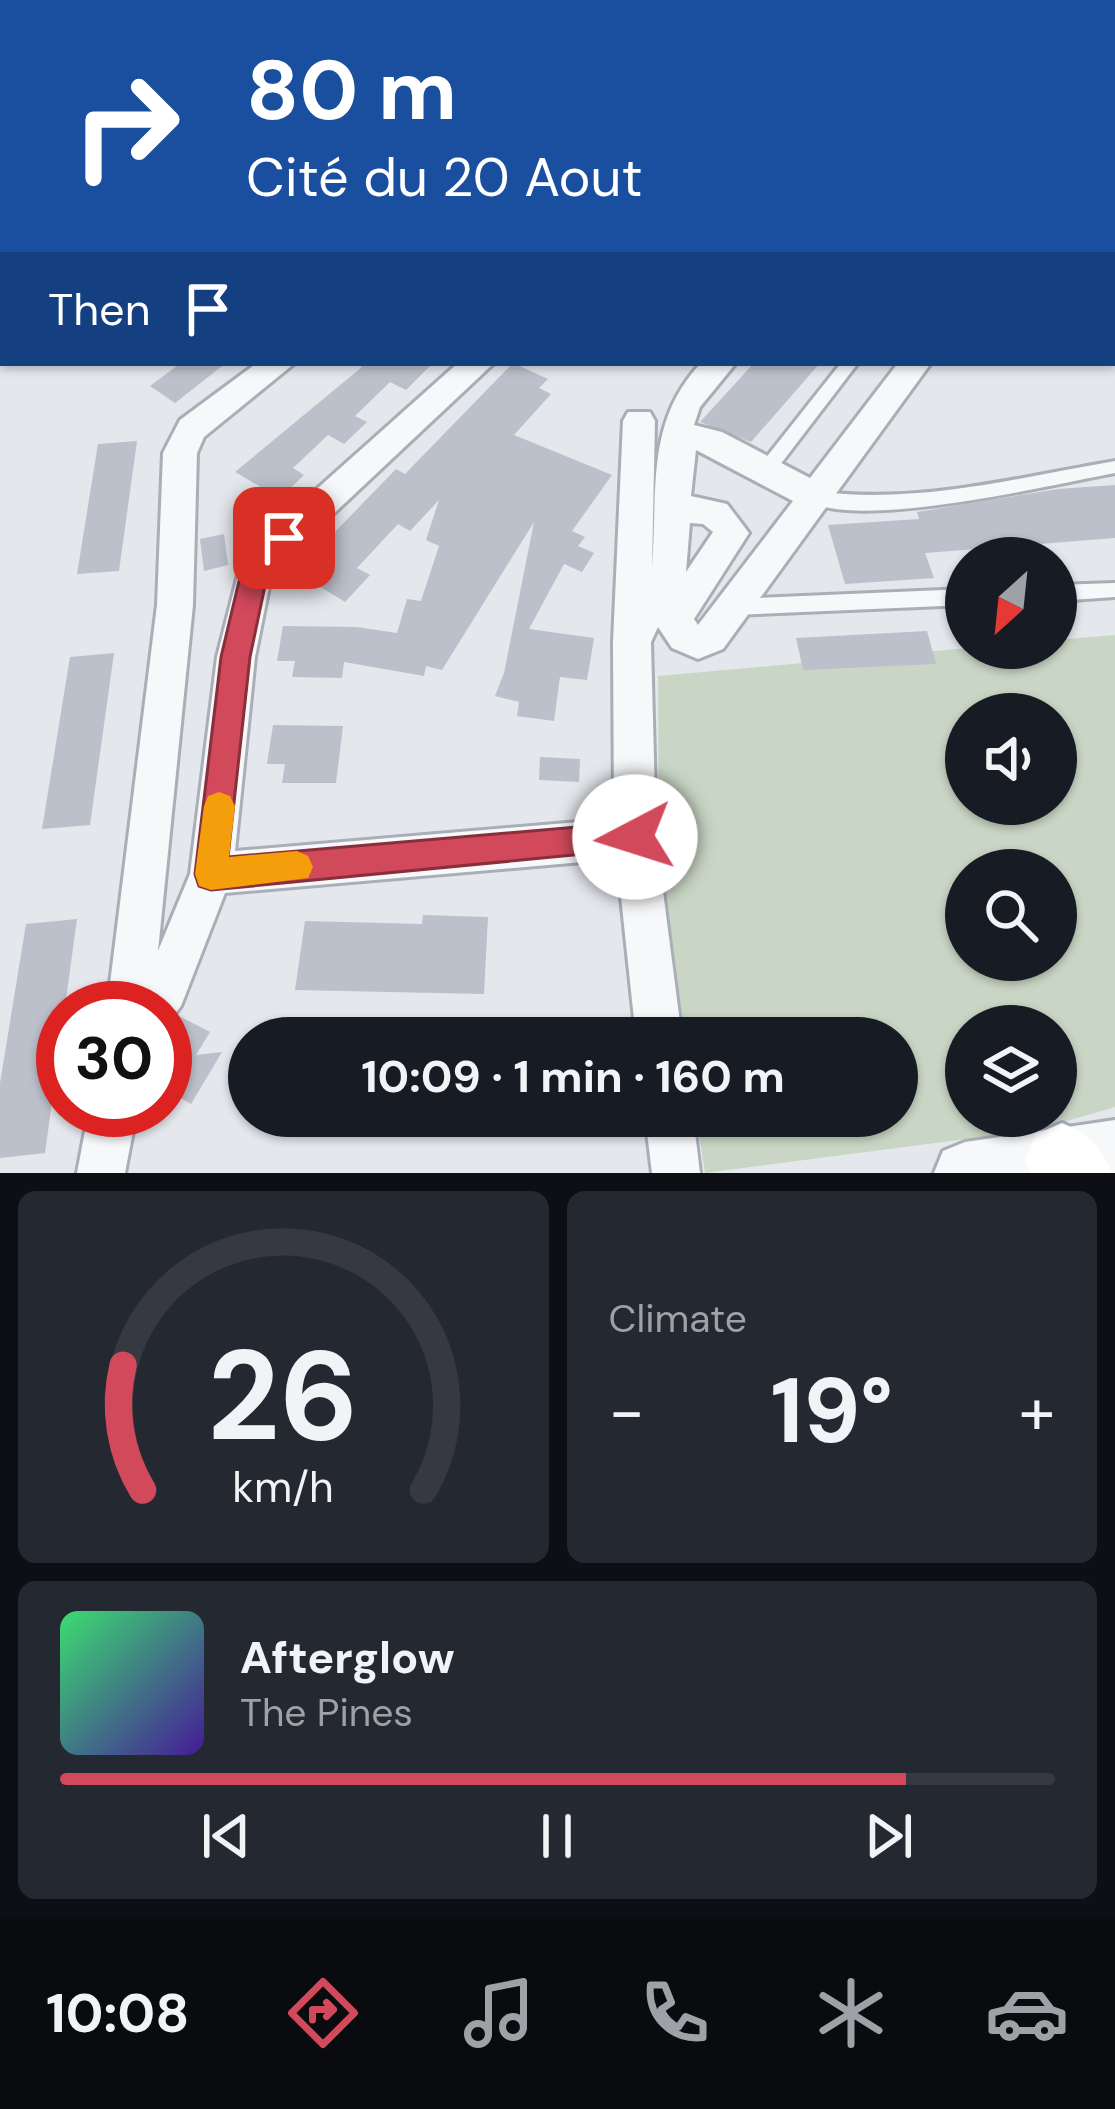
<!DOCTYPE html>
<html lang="en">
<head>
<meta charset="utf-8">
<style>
	:root { --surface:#171b24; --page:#242831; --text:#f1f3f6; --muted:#9ea1a6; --line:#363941; --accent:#d1495b }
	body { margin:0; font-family:"DM Sans",sans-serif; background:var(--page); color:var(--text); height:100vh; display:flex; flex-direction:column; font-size:45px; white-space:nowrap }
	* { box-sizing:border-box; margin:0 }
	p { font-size:39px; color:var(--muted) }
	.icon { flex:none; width:66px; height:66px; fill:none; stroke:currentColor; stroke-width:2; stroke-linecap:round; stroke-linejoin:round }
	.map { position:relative; height:1173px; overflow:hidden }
	.sheet { display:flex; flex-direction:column; gap:18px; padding:18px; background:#0d0f14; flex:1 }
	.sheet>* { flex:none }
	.banner { position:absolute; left:0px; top:0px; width:1116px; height:366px; box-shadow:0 3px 9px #0004; background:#1a4fa0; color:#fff; overflow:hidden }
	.needle { width:78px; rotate:207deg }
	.buttons { position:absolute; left:945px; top:537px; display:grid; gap:24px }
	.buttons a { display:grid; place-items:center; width:132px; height:132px; border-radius:50%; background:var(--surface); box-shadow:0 3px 9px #0004; font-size:60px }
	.speed { position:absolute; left:36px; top:981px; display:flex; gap:24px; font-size:60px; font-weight:700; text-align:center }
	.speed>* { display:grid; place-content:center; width:156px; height:156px; border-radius:50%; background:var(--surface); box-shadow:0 3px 9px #0004; line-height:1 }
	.speed .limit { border:18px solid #d22; background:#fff; color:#111 }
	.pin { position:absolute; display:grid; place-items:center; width:102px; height:102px; color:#fff; margin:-51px; border-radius:24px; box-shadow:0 6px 18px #0006 }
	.me { position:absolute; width:132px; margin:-66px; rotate:265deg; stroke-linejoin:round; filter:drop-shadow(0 0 9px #0008) }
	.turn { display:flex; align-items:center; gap:42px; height:252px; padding:0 48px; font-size:54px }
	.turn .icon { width:156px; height:156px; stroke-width:2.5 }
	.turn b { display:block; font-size:84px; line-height:102px }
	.then { display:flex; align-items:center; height:114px; padding:0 48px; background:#0003; gap:24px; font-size:45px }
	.big { font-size:90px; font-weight:700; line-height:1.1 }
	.sheet .widget { flex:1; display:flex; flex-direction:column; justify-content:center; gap:18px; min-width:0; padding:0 42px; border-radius:18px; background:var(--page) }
	.sheet .dial { align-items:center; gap:0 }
	.dial svg { height:312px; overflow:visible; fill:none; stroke:var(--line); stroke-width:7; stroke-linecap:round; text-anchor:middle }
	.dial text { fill:var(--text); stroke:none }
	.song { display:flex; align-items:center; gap:36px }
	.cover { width:144px; height:144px; border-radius:18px; background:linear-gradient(135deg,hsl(140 70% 55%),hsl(260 70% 35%)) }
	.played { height:12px; border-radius:6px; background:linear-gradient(90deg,var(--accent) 85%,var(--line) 85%) }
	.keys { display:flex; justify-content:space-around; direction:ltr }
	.heat { display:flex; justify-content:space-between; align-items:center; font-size:66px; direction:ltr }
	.sheet .tiles { flex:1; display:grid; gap:18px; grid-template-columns:1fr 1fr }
	.widget:last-child { grid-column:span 2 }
	.trip { position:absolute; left:228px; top:1017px; width:690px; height:120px; border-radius:60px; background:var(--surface); box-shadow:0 3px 9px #0004; font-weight:700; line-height:120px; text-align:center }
	.dock { display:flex; height:192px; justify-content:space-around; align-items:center; background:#090b0e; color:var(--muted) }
	.dock .icon { width:84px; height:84px }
	.dock .on { color:var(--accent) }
	.dock b { font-size:54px; color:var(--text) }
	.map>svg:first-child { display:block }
</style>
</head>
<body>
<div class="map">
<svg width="1115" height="1173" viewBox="0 0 1115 1173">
	<rect width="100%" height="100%" fill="#e4e7ec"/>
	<path fill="#c9d6c5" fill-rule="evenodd" d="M 1115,635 L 1115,1107 L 1036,1130 L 705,1173 L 696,1116 L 897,1116 L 897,1038 L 684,1038 L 659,869 L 658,676 L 969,648 L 1056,648 L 1056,640 ZM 966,714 L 1056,714 L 1056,804 L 966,804 ZM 966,870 L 1056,870 L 1056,960 L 966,960 ZM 966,1026 L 1056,1026 L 1056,1116 L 966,1116 Z"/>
	<g fill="#bbc0ca">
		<polygon points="181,363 226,363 175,403 150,386"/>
		<polygon points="353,363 433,363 406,390 390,382 355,416 367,422 344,444 328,435 293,468 304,475 280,498 235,472 362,367"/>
		<polygon points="513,363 548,379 539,388 551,394 514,435 612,475 572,531 585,537 578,546 594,553 582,572 564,564 529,629 594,638 587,680 560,677 554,721 517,716 519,702 495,696 504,673 534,522 442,670 426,666 424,676 344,662 342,678 292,677 295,661 277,661 283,626 357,627 397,633 407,599 421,601 439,546 426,540 439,500 410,531 398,524 357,568 370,575 345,602 296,572 396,469 405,474"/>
		<polygon points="754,363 820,363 751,442 700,422"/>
		<polygon points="137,441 119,571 77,574 98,444"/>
		<polygon points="1115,485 1115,538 925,553 934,578 845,584 828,525 919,519 917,512 1058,489"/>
		<polygon points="224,534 228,565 204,571 200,539"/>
		<polygon points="927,631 936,664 803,670 796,638"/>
		<polygon points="114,653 90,825 42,829 70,657"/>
		<polygon points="273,725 343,726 336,783 282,783 285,764 267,764"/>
		<polygon points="540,757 580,759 579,782 539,780"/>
		<polygon points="423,915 488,917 484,994 295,990 305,921 422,924"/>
		<polygon points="77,919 45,1153 0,1158 0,1083 26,924"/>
		<polygon points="179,1016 210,1032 196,1055 222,1052 191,1104 173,1094 165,1106 165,1028"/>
	</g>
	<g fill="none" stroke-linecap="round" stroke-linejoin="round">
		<defs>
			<g id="service">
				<polygon points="841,363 858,363 773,474 761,474 759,469 761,464"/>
				<path d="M 1115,461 L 1115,473 C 1060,483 845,534 806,498 L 815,491 C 916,505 1016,478 1115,461 Z"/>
				<polygon points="1115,583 1115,597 1056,601 1056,585"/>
				<polygon points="966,589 966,605 734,615 728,612 725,607 728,602 734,599"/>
			</g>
			<g id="minor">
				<polygon points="89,0 113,0 88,3"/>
				<polygon points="574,0 599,0 602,3 577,3"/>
				<polygon points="672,0 698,0 701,3 675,3"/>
				<polygon points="908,0 932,0 933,3 909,3"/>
				<rect x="0" y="5" width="3" height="14"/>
				<polygon points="1115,86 1115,102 1113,103 1113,87"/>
				<rect x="1113" y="125" width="2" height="16"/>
				<path d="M 257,363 L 295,363 L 204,437 L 197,453 L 193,605 L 158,951 L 190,874 L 217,657 L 240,567 L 272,529 L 458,363 L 494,363 L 296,549 L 270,582 L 255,657 L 235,851 L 614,819 L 613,642 L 623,421 L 628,412 L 650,412 L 655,421 L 652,568 C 658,491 645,422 701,363 L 736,363 L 700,407 L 694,425 L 722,432 L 810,478 L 898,363 L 931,363 L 723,649 L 698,659 L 672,648 L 658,627 L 651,642 L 656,837 L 682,1038 L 636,1038 L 617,859 L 225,893 L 181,1006 L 167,1024 L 165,1008 L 107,1008 L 157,605 L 163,453 L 180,420 ZM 696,450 L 793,501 L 698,625 L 694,619 L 749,533 L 727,504 L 691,496 ZM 690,523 L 703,524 L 713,532 L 686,572 Z"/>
				<polygon points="89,1110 137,1110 125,1173 77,1173"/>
				<polygon points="645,1116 693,1116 700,1173 652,1173"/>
			</g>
			<g id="tertiary">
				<rect x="44" y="0" width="28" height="3"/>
				<polygon points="3,240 3,275 0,276 0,241"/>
				<polygon points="1115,1120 1115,1173 934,1173 943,1151 965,1142"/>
			</g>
			<path id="primary" d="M 1062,1123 C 1090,1135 1100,1145 1112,1173 L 1031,1173 L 1025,1160 L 1036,1134 Z"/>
		</defs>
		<use href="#service" stroke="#a9aeb7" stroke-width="6"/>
		<use href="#minor" stroke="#a9aeb7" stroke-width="6"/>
		<use href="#tertiary" stroke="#a9aeb7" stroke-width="6"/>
		<use href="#primary" stroke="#a3abb8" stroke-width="6"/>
		<use href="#service" fill="#f7f8fa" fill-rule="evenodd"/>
		<use href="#minor" fill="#f7f8fa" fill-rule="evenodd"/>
		<use href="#tertiary" fill="#f7f8fa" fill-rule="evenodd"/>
		<use href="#primary" fill="#fff" fill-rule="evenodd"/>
	</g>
	<polygon fill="#d1495b" stroke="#882f3b" stroke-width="3" points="284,528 297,538 266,581 250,657 228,857 635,822 646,826 651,837 646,848 211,890 199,886 195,874 221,657 240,577 275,531"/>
	<polygon fill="#f59e0b" points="219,792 230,796 235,806 229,857 297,851 308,856 313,867 308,878 211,890 199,886 195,874 204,806 208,796"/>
</svg>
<div class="buttons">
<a><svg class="needle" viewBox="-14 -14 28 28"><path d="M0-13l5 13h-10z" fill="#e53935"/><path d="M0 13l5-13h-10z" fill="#9ea1a6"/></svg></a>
<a><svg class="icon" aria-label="sound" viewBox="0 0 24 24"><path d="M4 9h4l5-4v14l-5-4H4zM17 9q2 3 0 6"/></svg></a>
<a><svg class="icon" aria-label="search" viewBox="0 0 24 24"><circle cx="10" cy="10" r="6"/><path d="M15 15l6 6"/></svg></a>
<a><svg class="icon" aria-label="layers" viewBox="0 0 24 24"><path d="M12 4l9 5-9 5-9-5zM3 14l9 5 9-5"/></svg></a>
</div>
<div class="speed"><div class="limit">30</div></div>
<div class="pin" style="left:284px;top:538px;background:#d93025"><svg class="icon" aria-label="arrive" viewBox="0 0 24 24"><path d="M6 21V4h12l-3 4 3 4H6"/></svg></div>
<svg class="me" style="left:635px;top:837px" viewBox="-20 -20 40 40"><circle r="19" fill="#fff"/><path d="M0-13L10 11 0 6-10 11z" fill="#d1495b"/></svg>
<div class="trip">10:09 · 1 min · 160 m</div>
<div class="banner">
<div class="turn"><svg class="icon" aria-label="right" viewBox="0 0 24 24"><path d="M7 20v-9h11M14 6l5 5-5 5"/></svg><div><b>80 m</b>Cité du 20 Aout</div></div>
<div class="then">Then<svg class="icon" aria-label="arrive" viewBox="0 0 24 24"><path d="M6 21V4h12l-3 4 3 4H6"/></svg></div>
</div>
</div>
<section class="sheet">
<div class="tiles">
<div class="widget dial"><svg viewBox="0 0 100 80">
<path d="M14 69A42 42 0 1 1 86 69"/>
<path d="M14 69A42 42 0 0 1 9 37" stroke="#d1495b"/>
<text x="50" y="56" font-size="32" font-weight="700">26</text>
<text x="50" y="72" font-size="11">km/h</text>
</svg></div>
<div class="widget"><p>Climate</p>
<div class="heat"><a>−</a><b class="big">19°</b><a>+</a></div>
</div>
<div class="widget">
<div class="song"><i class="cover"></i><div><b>Afterglow</b><p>The Pines</p></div></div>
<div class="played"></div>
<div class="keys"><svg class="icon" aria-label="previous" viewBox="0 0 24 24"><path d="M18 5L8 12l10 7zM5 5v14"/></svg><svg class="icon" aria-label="pause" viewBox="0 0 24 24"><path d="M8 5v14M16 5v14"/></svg><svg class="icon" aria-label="next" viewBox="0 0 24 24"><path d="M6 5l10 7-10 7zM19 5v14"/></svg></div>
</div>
</div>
</section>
<nav class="dock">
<b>10:08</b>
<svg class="icon on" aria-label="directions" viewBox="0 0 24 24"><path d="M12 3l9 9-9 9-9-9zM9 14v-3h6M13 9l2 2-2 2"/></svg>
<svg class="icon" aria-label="music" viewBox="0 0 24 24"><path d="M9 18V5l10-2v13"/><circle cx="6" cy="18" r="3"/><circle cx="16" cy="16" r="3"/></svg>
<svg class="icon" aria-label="phone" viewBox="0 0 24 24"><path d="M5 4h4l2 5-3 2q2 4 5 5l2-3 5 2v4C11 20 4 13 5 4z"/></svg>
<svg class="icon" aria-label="climate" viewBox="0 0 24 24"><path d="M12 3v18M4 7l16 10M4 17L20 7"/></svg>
<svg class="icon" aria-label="car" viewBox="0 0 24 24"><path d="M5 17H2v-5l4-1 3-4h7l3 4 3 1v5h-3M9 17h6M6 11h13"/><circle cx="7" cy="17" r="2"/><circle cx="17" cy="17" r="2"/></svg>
</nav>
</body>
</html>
